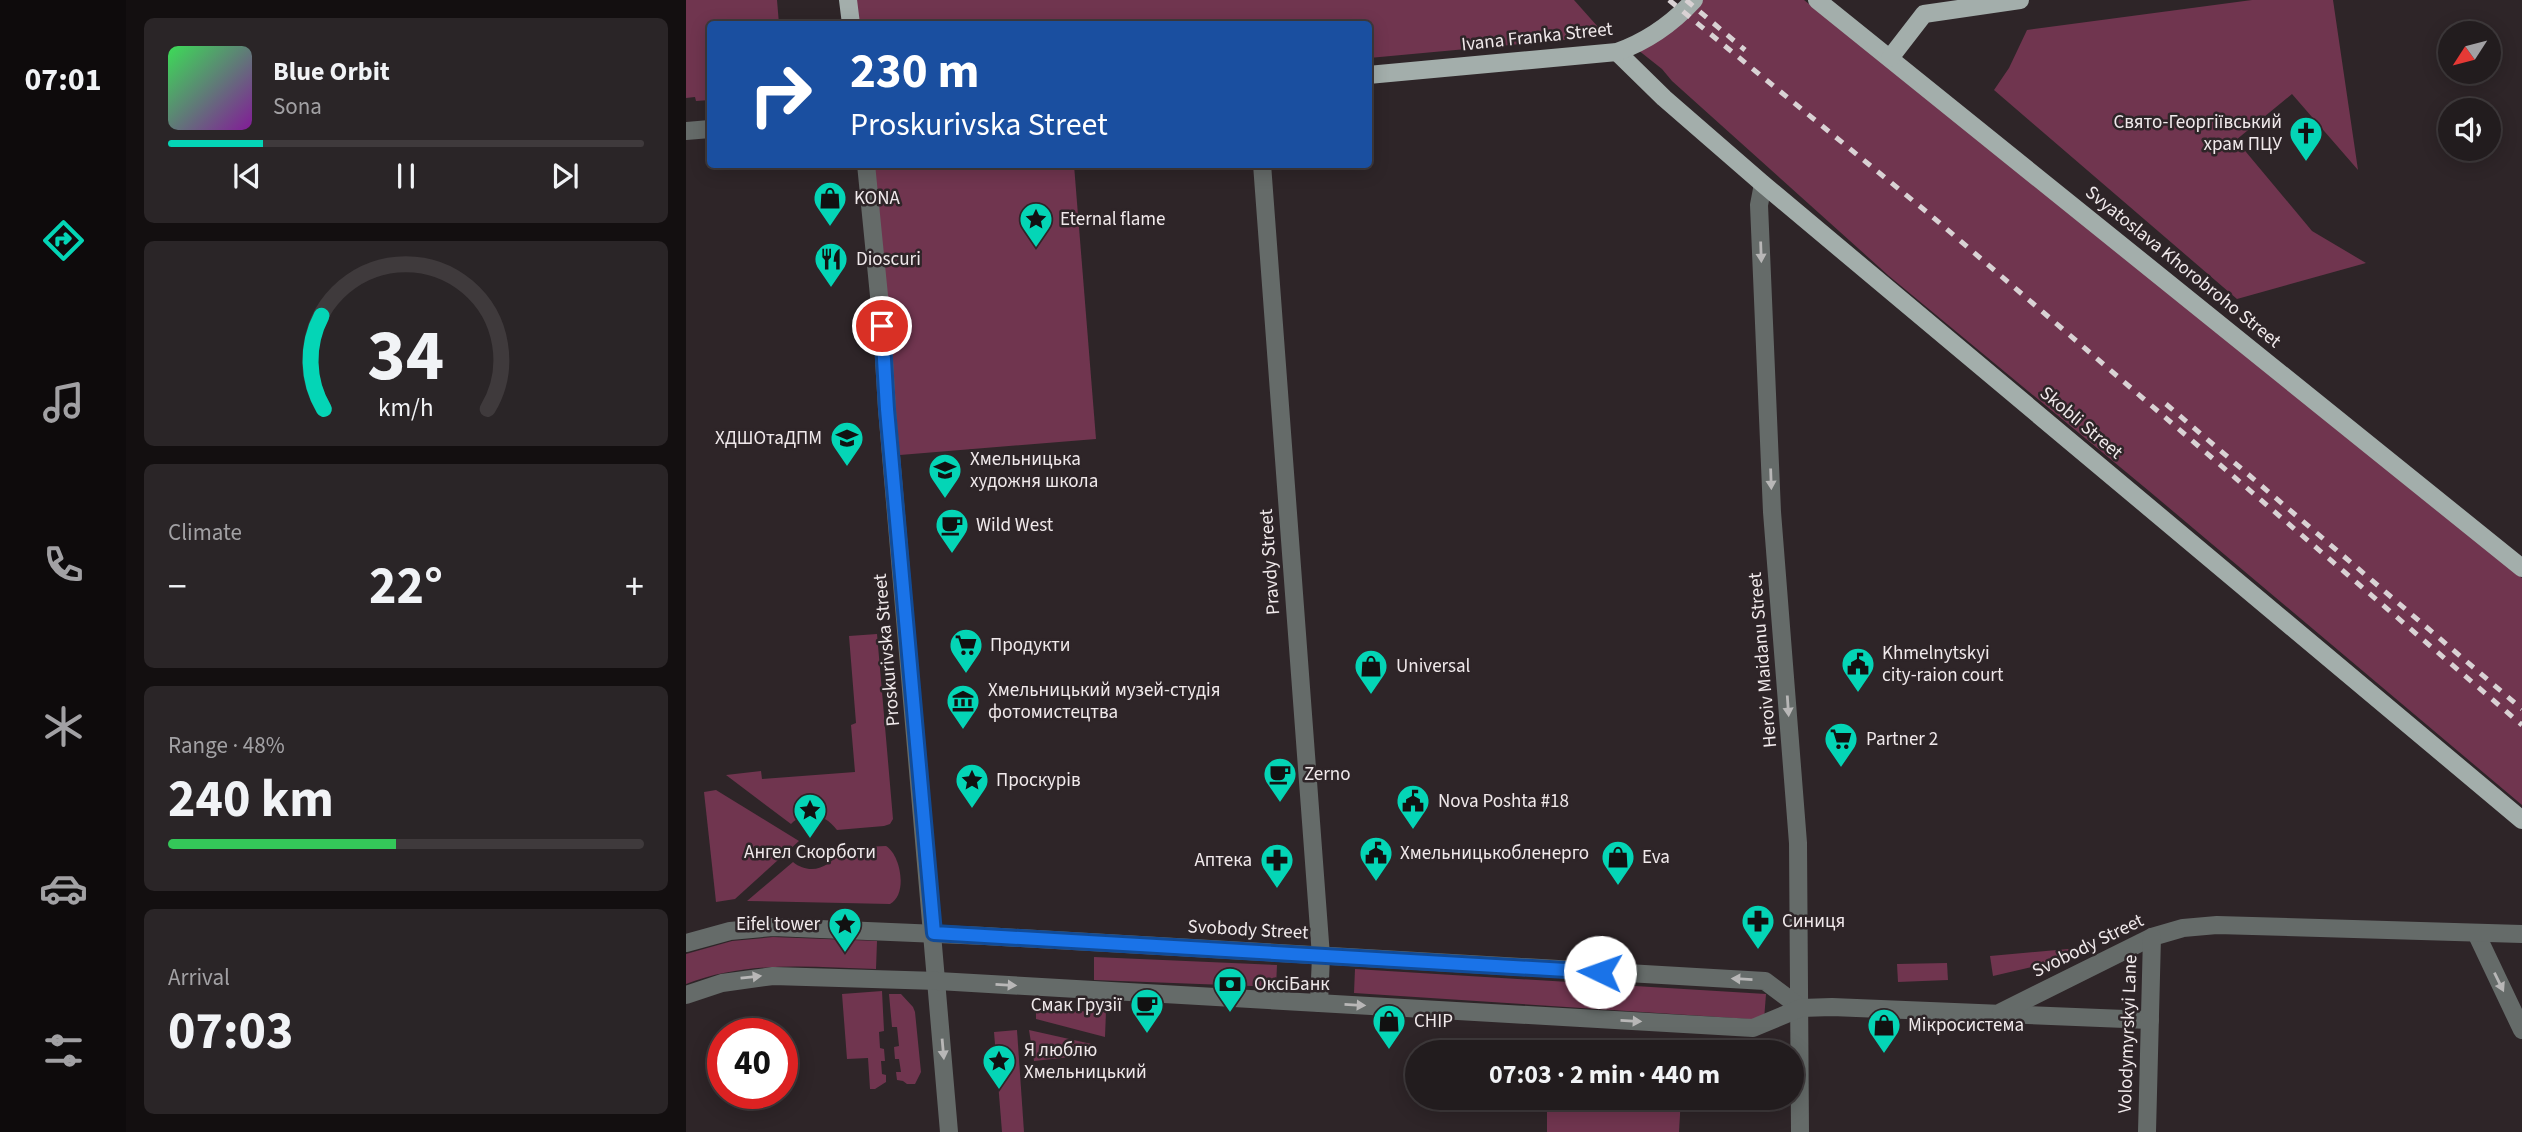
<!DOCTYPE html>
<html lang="en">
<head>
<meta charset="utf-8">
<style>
	:root { --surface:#221c1e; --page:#2a2527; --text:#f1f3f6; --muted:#a2a1a4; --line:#3f3a3c; --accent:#04d5b6 }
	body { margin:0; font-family:"Source Sans 3",sans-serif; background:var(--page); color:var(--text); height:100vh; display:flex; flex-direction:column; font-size:26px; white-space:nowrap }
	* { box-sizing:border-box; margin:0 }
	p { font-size:23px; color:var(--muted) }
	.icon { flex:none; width:38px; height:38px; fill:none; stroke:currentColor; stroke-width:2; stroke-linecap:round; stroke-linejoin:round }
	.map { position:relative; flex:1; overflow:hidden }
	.details { display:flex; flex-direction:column; gap:18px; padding:18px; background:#130f10; width:560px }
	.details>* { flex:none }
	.hud { position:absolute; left:21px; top:21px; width:665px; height:147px; border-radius:7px; box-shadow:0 4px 18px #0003,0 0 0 2px var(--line); background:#1a4fa0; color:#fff; overflow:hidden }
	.needle { width:46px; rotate:234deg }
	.controls { position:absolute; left:1752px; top:21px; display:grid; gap:14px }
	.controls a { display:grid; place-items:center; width:63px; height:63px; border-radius:50%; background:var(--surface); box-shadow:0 4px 18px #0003,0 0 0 2px var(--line); font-size:35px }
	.speed { position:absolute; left:21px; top:1018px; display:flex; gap:14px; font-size:35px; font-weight:700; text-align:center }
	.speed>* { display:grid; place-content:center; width:91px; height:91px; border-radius:50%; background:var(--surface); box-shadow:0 4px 18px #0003,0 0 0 2px var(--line); line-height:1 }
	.speed .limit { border:10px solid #d22; background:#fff; color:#111 }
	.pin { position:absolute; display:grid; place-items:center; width:60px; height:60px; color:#fff; margin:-30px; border:4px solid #fff; border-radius:50%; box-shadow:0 2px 7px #0007 }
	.me { position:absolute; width:77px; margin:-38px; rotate:273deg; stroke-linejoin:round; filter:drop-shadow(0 0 5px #0008) }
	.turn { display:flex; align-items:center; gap:24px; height:147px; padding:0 28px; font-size:32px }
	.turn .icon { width:91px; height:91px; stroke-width:2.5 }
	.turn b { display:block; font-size:49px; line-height:60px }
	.big { font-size:52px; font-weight:700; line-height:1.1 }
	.details .tile { flex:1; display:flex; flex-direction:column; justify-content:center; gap:10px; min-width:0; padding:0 24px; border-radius:10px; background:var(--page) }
	.details .dial { align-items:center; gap:0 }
	.dial svg { height:182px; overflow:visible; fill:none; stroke:var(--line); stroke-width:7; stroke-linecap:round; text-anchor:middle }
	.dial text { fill:var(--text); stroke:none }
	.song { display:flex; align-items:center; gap:21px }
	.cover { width:84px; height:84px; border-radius:10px; background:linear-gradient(135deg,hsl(130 70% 55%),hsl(290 70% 35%)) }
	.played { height:7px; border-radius:4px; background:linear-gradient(90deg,var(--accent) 20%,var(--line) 20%) }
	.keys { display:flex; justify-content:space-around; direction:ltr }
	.heat { display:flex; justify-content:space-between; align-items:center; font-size:38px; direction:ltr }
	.charge { height:10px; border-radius:5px; background:linear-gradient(90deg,#34c759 48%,var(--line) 0) }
	.trip { position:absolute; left:719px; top:1040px; width:399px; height:70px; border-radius:35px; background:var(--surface); box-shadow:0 4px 18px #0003,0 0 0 2px var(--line); font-weight:700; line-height:70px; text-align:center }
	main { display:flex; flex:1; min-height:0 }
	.menu { display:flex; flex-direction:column; width:126px; justify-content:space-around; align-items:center; background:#0e0b0c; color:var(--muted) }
	.menu .icon { width:49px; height:49px }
	.menu .current { color:var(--accent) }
	.menu b { font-size:32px; color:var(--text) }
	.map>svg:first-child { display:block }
</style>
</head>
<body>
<main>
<nav class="menu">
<b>07:01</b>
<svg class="icon current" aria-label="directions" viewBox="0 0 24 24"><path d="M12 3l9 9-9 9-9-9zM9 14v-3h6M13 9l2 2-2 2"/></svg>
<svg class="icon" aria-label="music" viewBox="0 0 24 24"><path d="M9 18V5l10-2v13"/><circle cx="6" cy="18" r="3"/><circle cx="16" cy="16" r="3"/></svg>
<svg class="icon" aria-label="phone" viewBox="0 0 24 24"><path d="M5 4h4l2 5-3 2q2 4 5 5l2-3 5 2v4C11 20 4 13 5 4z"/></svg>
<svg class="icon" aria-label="climate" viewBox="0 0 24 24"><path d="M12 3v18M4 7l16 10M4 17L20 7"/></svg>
<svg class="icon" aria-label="car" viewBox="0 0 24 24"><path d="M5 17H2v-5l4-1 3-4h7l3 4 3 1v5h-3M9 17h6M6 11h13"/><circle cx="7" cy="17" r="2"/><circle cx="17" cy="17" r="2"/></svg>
<svg class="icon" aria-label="filters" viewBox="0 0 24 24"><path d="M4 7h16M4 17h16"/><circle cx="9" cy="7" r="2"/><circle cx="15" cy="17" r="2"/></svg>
</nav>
<section class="details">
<div class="tile">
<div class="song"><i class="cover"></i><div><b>Blue Orbit</b><p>Sona</p></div></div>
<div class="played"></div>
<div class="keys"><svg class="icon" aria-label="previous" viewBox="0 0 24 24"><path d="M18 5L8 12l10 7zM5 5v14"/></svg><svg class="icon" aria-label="pause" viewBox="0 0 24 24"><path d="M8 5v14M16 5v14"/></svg><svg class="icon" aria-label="next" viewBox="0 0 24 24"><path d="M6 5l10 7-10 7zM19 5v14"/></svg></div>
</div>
<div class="tile dial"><svg viewBox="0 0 100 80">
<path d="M14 69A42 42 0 1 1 86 69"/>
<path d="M14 69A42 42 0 0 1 13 28" stroke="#04d5b6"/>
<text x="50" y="56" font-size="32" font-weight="700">34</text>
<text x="50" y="72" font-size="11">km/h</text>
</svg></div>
<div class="tile"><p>Climate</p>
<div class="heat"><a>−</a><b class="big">22°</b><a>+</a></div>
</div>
<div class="tile"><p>Range · 48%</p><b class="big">240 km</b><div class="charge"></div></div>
<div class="tile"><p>Arrival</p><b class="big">07:03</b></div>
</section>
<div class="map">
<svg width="1836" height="1132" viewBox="0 0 1836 1132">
	<rect width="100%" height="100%" fill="#2e2528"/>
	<g fill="#70354f">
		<polygon points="0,0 91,0 93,24 24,24 24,100 10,101 9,97 0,98"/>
		<polygon points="170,0 888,0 920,36 683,58 682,24 173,24"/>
		<polygon points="1008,0 1118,0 1836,578 1836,805 1463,491 1203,276 986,81 976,69 947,46"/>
		<polygon points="1566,0 1647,0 1672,170 1606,94 1550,140 1626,231 1680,263 1551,299 1308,90 1323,68 1341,30"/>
		<polygon points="188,165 388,165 410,439 214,455"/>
		<path d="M 191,634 L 207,819 L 204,824 L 198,826 L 151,830 C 139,814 120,809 105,824 L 40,775 L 75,771 L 76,779 L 169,772 L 165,725 L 170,723 L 163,636 Z"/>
		<polygon points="30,790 113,841 49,899 30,902 18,792"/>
		<path d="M 200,846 C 215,855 222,895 204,904 L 61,901 L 107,862 C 124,876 146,868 154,848 Z"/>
		<path d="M 87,937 L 191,941 L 190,969 C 125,967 62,960 0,984 L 0,954 L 46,941 Z"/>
		<polygon points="1393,948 1393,956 1307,976 1304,956"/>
		<polygon points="408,957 591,965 590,987 408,980"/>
		<polygon points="1261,963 1262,980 1212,982 1211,964"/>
		<polygon points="669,969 1080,994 1078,1020 668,993"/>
		<polygon points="196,991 198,1031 193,1032 194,1048 198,1049 199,1061 195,1061 196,1074 200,1075 200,1082 189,1089 184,1089 182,1058 161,1059 156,994"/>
		<polygon points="203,994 215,994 227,1007 229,1012 235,1072 229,1084 221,1084 217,1081 211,1080 210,1072 215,1072 213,1059 209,1059 208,1047 213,1046 211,1027 206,1027"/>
		<polygon points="420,1011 419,1037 350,1019 350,1012"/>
		<polygon points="331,1030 338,1132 316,1132 308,1032"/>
		<polygon points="343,1030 410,1045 412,1054 348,1061"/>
		<polygon points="861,1097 995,1097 993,1132 861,1132"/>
	</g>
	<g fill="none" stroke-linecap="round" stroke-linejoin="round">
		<g stroke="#656b69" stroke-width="18">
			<polyline points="0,131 24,129"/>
			<polyline points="180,164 196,326 201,409 263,1132"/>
			<polyline points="576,164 635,956 633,1003"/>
			<polyline points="1077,184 1073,205 1086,512 1112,843 1114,1132"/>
			<polyline points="1790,933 1836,1030"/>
			<polyline points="0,943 44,931 87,927 299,936 1079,981 1115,1008"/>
			<polyline points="0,995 36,983 87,976 252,981 1067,1028 1115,1008 1146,1007 1464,1020"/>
			<polyline points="1315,1012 1466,937 1497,928 1531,925 1836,934"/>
			<polyline points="1461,1132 1466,937"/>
		</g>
		<g stroke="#a3aeab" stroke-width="18">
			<polyline points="162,0 165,24"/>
			<polyline points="1131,0 1836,568"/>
			<polyline points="931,52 978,98 1077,184 1836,820"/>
			<polyline points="1204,58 1238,14 1334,0"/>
			<path d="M 682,75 L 931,52 C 962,41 986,24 1008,0"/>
		</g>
		<g stroke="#d9d2d4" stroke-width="5" stroke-dasharray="9 9" stroke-linecap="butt">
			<polyline points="983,0 1242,213 1836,725"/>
			<polyline points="1000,0 1059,50"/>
			<polyline points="1480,404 1836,709"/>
		</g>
	</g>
	<defs><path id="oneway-solid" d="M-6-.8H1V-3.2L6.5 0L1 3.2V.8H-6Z" transform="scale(1.75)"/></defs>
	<g fill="#b8b7b7">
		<use href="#oneway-solid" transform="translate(1075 252) rotate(88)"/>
		<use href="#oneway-solid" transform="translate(1085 479) rotate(88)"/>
		<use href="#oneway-solid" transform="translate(1102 706) rotate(86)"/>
		<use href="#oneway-solid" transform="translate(65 977) rotate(-6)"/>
		<use href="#oneway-solid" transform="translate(1056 979) rotate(-177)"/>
		<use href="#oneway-solid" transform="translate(1813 982) rotate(64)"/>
		<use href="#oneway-solid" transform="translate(320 985) rotate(3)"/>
		<use href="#oneway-solid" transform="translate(669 1005) rotate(3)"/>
		<use href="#oneway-solid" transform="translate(945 1021) rotate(3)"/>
		<use href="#oneway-solid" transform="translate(257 1049) rotate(85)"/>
	</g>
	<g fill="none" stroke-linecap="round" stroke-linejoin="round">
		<defs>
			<polyline id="route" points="196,326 201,409 248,933 914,972"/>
		</defs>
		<use href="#route" stroke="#114b97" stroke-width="18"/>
		<use href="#route" stroke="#1a73e8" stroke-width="12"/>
	</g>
	<defs>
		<symbol id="church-pin" viewBox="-11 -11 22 30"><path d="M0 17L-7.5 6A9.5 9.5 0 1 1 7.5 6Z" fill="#04d5b6" stroke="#2e2528"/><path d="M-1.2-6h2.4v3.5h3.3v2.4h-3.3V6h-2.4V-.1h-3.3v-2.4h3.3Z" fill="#111"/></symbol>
		<symbol id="shop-pin" viewBox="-11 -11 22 30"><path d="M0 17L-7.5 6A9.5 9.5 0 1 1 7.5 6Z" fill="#04d5b6" stroke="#2e2528"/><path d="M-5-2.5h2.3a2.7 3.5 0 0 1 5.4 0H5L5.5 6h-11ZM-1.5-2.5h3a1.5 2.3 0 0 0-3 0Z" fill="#111"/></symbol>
		<symbol id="sight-pin" viewBox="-11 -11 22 30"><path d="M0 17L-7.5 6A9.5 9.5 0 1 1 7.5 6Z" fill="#04d5b6" stroke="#2e2528"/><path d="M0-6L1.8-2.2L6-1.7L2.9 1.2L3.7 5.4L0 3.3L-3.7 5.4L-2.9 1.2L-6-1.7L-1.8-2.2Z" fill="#111"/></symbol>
		<symbol id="restaurant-pin" viewBox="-11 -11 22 30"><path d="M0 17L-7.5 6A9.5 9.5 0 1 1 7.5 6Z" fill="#04d5b6" stroke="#2e2528"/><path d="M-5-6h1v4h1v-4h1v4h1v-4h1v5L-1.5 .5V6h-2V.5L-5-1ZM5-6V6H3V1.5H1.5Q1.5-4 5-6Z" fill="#111"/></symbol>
		<symbol id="school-pin" viewBox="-11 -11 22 30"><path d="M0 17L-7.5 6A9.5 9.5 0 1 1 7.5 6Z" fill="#04d5b6" stroke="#2e2528"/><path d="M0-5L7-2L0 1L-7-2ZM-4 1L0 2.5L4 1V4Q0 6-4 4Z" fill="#111"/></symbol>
		<symbol id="cafe-pin" viewBox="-11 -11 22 30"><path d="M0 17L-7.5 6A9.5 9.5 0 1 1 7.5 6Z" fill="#04d5b6" stroke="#2e2528"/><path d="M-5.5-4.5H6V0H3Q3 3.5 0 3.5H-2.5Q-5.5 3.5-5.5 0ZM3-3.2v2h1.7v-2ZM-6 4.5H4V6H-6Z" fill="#111"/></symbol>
		<symbol id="supermarket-pin" viewBox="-11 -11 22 30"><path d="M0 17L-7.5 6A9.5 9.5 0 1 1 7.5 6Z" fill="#04d5b6" stroke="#2e2528"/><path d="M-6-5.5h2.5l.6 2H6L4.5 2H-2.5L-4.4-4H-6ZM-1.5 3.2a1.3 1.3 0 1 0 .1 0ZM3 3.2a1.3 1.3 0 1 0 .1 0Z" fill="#111"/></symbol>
		<symbol id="civic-pin" viewBox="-11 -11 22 30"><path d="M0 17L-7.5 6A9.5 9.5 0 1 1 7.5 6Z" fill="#04d5b6" stroke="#2e2528"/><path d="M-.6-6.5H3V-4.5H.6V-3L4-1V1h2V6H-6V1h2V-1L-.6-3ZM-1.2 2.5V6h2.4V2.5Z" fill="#111"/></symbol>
		<symbol id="museum-pin" viewBox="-11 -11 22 30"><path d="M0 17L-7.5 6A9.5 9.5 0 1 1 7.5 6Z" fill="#04d5b6" stroke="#2e2528"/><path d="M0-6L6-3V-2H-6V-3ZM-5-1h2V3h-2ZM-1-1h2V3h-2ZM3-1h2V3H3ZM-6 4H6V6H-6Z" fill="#111"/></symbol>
		<symbol id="pharmacy-pin" viewBox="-11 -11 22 30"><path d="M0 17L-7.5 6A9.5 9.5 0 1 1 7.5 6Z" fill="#04d5b6" stroke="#2e2528"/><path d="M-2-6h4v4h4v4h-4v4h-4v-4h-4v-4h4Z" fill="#111"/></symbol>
		<symbol id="bank-pin" viewBox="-11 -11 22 30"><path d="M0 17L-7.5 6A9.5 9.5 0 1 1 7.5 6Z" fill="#04d5b6" stroke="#2e2528"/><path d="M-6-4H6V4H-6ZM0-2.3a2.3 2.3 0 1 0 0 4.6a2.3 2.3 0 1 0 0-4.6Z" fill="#111"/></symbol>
	</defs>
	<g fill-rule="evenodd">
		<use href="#church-pin" x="1601" y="114" width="38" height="52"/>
		<use href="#shop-pin" x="125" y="179" width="38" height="52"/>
		<use href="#sight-pin" x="331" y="200" width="38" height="52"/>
		<use href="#restaurant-pin" x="126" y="240" width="38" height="52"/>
		<use href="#school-pin" x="142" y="419" width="38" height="52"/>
		<use href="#school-pin" x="240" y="451" width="38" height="52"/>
		<use href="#cafe-pin" x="247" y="506" width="38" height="52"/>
		<use href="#supermarket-pin" x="261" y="626" width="38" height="52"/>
		<use href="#civic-pin" x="1153" y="645" width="38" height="52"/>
		<use href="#shop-pin" x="666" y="647" width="38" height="52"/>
		<use href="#museum-pin" x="258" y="682" width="38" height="52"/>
		<use href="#supermarket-pin" x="1136" y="720" width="38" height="52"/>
		<use href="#cafe-pin" x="575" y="755" width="38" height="52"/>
		<use href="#sight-pin" x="267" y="761" width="38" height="52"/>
		<use href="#civic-pin" x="708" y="782" width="38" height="52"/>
		<use href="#sight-pin" x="105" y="791" width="38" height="52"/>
		<use href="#civic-pin" x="671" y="834" width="38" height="52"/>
		<use href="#shop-pin" x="913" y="838" width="38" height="52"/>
		<use href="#pharmacy-pin" x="572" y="841" width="38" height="52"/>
		<use href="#pharmacy-pin" x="1053" y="902" width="38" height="52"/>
		<use href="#sight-pin" x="140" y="905" width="38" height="52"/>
		<use href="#bank-pin" x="525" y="965" width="38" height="52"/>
		<use href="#cafe-pin" x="442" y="986" width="38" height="52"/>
		<use href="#shop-pin" x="684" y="1002" width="38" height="52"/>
		<use href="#shop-pin" x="1179" y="1006" width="38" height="52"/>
		<use href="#sight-pin" x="294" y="1042" width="38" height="52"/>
	</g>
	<g text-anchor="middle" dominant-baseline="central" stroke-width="5" stroke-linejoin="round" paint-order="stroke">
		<g font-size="19" fill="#f0e9eb" stroke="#2e2528">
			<text transform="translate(851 37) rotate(-6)">Ivana Franka Street</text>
			<text transform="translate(1497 267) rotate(39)">Svyatoslava Khorobroho Street</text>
			<text transform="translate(1395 423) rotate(40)">Skobli Street</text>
			<text transform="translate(584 562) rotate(-94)">Pravdy Street</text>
			<text transform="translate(201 650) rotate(-95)">Proskurivska Street</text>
			<text transform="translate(1077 660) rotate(-95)">Heroiv Maidanu Street</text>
			<text transform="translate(562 930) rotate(3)">Svobody Street</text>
			<text transform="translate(1402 946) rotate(-26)">Svobody Street</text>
			<text transform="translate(1442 1034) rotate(-88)">Volodymyrskyi Lane</text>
		</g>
		<g font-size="19" fill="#f0e9eb" stroke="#2e2528" text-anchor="start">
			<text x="1596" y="122" text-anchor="end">Свято-Георгіївський<tspan x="1596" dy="22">храм ПЦУ</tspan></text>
			<text x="168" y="198">KONA</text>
			<text x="374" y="219">Eternal flame</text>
			<text x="170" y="259">Dioscuri</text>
			<text x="136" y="438" text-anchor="end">ХДШОтаДПМ</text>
			<text x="284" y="459">Хмельницька<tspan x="284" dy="22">художня школа</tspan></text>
			<text x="290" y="525">Wild West</text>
			<text x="304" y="645">Продукти</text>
			<text x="1196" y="653">Khmelnytskyi<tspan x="1196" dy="22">city-raion court</tspan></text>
			<text x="710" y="666">Universal</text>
			<text x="302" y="690">Хмельницький музей-студія<tspan x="302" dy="22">фотомистецтва</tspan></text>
			<text x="1180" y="739">Partner 2</text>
			<text x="618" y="774">Zerno</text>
			<text x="310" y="780">Проскурів</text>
			<text x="752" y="801">Nova Poshta #18</text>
			<text x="124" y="852" text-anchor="middle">Ангел Скорботи</text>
			<text x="714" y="853">Хмельницькобленерго</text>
			<text x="956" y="857">Eva</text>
			<text x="566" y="860" text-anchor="end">Аптека</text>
			<text x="1096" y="921">Синиця</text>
			<text x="134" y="924" text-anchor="end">Eifel tower</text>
			<text x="568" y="984">ОксіБанк</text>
			<text x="436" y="1005" text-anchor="end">Смак Грузії</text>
			<text x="728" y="1021">CHIP</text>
			<text x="1222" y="1025">Мікросистема</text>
			<text x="338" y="1050">Я люблю<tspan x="338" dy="22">Хмельницький</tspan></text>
		</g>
	</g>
</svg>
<div class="controls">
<a><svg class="needle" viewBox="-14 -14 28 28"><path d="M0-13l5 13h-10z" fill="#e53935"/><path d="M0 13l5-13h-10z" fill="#a2a1a4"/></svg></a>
<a><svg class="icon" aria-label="sound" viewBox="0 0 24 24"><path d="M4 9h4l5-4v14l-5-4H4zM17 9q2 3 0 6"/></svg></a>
</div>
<div class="speed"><div class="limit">40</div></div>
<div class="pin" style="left:196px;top:326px;background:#d93025"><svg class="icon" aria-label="arrive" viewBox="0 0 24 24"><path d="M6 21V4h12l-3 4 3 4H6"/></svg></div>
<svg class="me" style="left:914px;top:972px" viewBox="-20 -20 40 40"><circle r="19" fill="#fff"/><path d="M0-13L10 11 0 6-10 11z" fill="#1a73e8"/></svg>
<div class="trip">07:03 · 2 min · 440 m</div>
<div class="hud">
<div class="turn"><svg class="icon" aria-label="right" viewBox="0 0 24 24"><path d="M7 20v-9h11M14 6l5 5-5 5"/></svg><div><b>230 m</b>Proskurivska Street</div></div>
</div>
</div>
</main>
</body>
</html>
